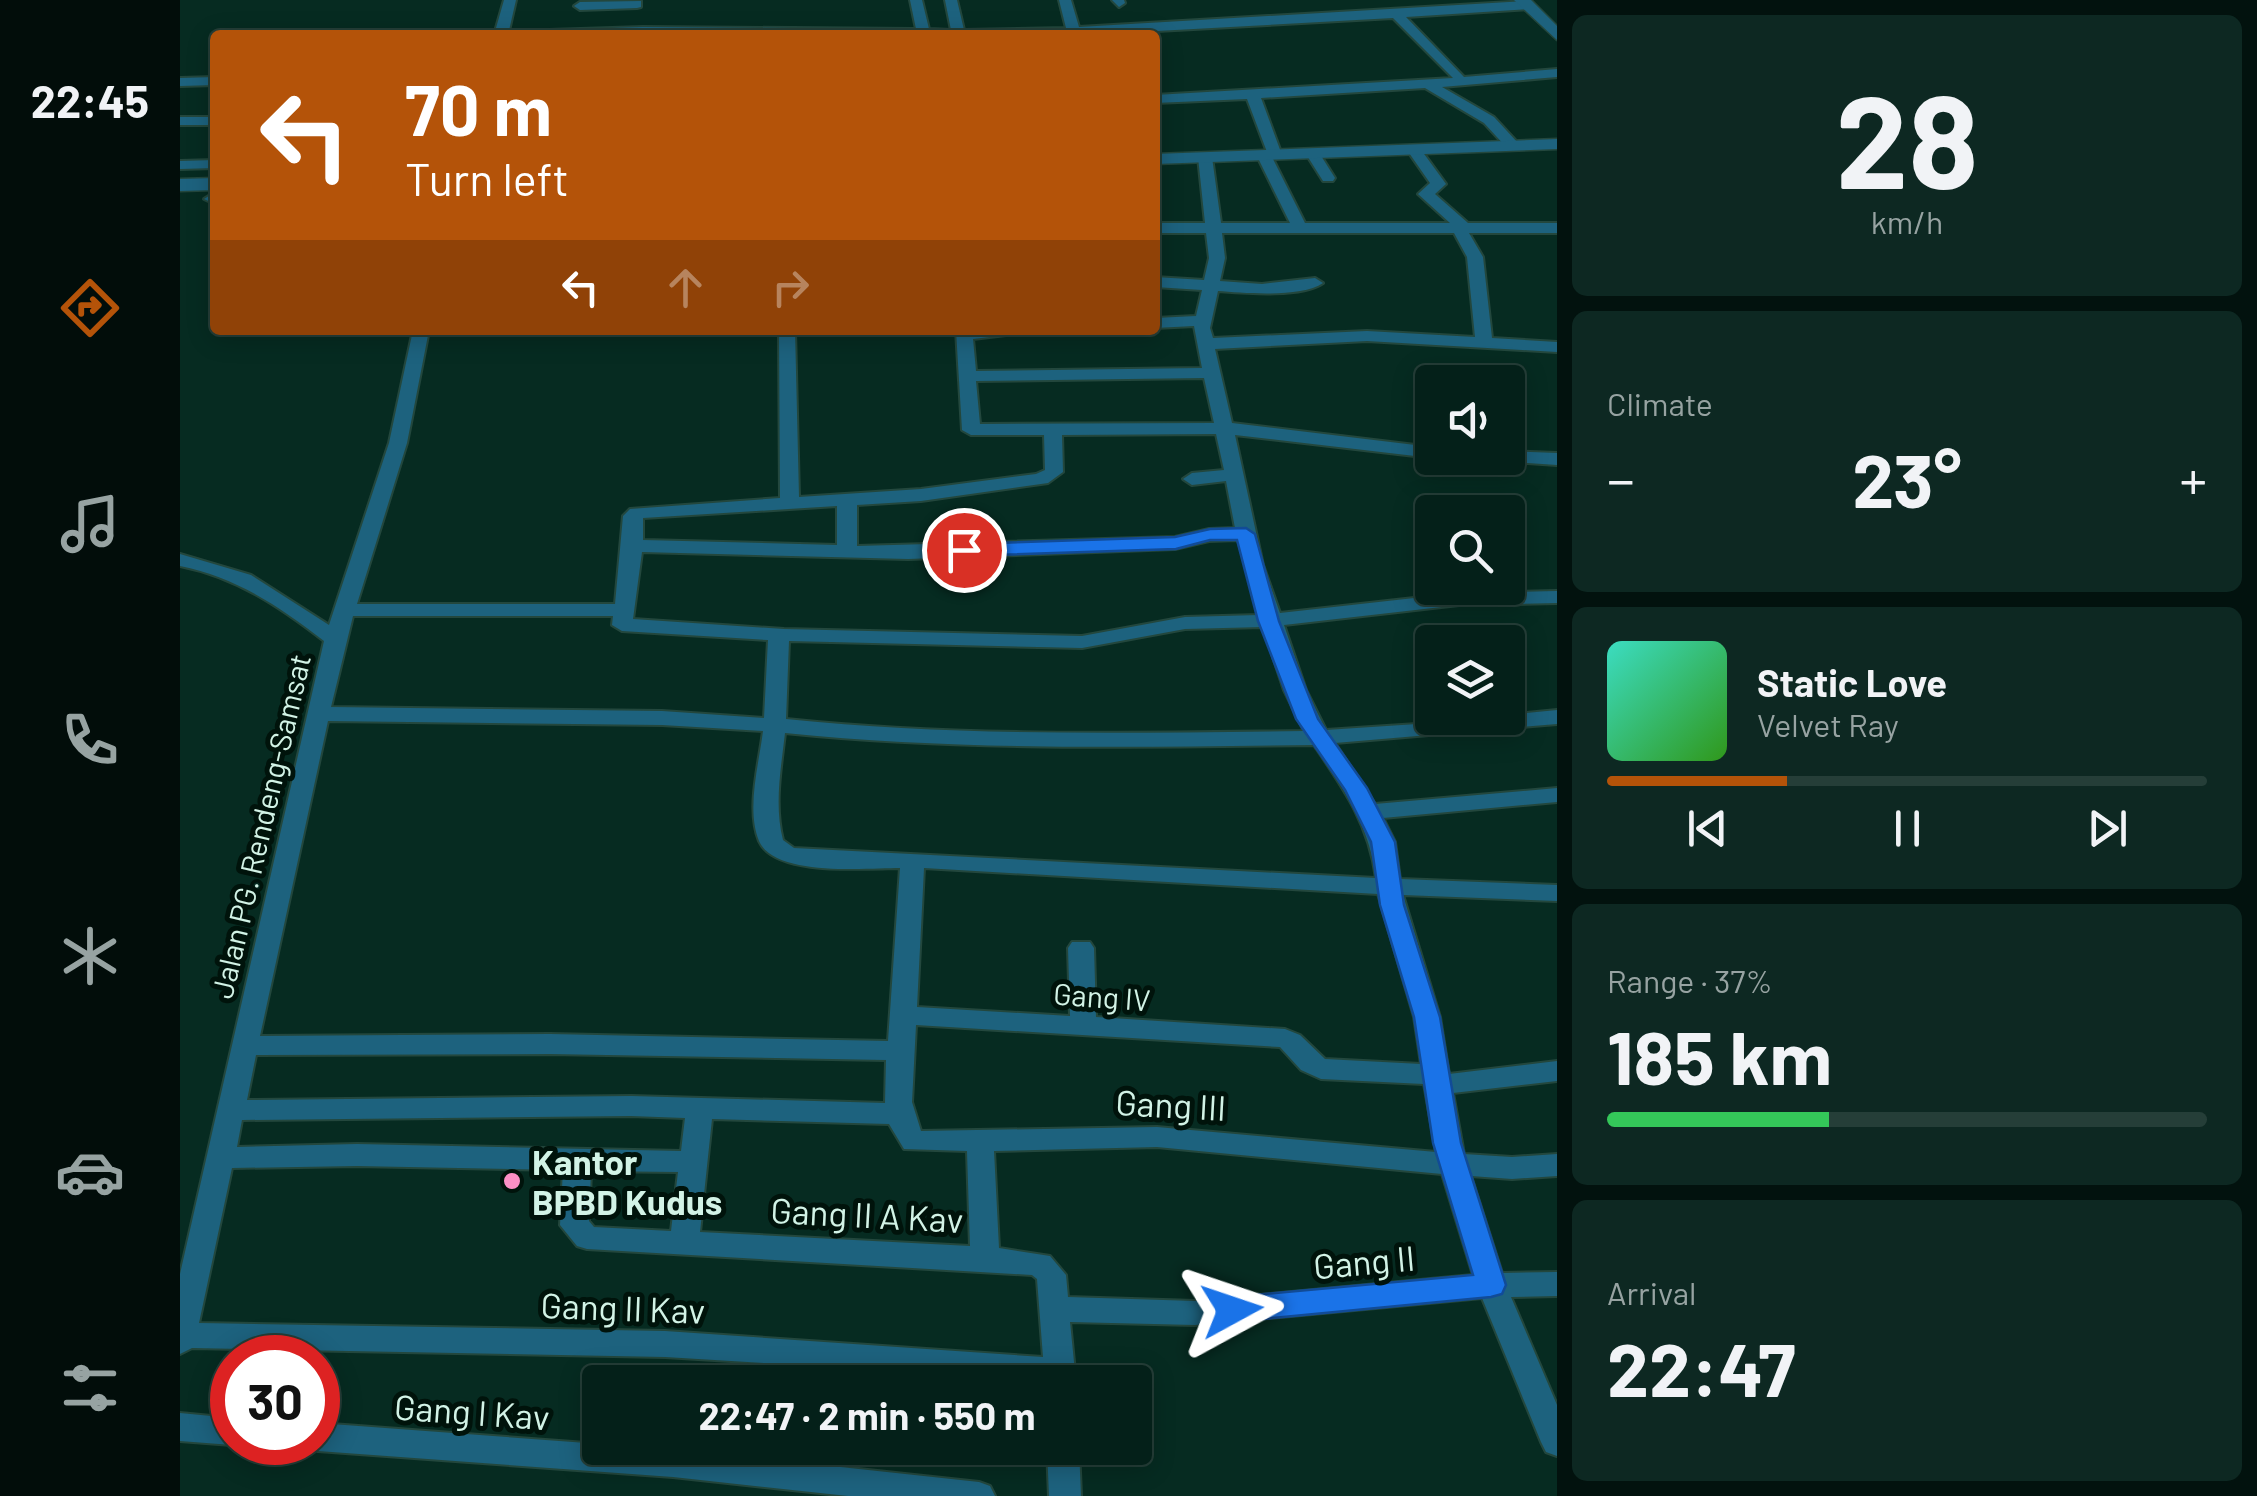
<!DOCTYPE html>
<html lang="en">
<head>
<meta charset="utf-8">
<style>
	:root { --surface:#042019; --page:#0d2822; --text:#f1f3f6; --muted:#97a3a2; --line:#253e38; --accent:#b45309 }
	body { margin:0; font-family:Barlow,sans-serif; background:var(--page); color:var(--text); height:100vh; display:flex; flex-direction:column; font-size:38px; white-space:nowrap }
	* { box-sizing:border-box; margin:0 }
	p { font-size:32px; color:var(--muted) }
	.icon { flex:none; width:55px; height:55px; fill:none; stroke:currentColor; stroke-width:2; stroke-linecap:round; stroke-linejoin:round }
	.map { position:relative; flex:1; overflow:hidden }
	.sheet { display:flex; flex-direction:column; gap:15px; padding:15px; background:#02120e; width:700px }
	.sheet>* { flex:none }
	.guide { position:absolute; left:30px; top:30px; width:950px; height:305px; border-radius:10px; box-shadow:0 5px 25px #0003,0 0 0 2px var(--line); background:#b45309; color:#fff; overflow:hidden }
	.fabs { position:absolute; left:1235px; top:365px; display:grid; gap:20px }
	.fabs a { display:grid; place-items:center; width:110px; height:110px; border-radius:10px; background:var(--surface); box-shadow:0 5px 25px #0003,0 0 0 2px var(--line); font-size:50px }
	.speed { position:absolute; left:30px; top:1335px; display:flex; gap:20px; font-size:50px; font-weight:700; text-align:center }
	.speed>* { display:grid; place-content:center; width:130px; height:130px; border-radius:50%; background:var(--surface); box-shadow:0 5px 25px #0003,0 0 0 2px var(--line); line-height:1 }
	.speed .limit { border:15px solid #d22; background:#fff; color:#111 }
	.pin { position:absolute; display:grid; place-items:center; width:85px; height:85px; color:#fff; margin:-42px; border:5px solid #fff; border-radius:50%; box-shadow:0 2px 10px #0007 }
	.me { position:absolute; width:110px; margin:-55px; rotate:85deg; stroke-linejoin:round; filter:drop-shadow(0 0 8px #0008) }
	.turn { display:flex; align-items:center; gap:35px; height:210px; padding:0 30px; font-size:45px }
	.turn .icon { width:130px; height:130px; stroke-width:2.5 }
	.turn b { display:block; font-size:70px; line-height:85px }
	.lanes { display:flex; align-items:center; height:95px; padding:0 30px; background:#0003; justify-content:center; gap:50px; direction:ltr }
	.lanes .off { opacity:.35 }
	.big { font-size:75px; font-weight:700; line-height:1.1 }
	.sheet .tile { flex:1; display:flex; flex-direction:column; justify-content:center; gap:15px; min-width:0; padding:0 35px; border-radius:15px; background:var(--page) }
	.sheet .dial { align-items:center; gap:0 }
	.dial b { font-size:130px; line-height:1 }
	.song { display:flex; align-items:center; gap:30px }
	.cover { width:120px; height:120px; border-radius:15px; background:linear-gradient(135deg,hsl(170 70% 55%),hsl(110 70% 35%)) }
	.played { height:10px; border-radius:5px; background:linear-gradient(90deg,var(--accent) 30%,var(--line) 30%) }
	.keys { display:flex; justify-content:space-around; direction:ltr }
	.heat { display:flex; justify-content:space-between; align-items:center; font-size:55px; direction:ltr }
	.charge { height:15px; border-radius:8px; background:linear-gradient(90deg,#34c759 37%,var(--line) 0) }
	.trip { position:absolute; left:402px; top:1365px; width:570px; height:100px; border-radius:10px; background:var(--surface); box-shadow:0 5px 25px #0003,0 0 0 2px var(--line); font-weight:700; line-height:100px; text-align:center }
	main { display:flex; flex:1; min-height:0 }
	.tab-bar { display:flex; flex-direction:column; width:180px; justify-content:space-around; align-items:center; background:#020d0a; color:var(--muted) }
	.tab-bar .icon { width:70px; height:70px }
	.tab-bar .active { color:var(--accent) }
	.tab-bar b { font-size:45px; color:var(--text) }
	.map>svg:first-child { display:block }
</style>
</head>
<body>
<main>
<nav class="tab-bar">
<b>22:45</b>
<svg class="icon active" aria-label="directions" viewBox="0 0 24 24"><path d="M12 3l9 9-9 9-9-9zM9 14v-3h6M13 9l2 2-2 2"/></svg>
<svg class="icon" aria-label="music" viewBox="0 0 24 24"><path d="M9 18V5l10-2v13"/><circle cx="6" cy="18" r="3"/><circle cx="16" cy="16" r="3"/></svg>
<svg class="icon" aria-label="phone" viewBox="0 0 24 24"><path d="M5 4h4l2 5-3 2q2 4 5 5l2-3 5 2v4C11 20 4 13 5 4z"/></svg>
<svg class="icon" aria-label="climate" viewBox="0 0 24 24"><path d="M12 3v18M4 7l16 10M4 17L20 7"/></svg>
<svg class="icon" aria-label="car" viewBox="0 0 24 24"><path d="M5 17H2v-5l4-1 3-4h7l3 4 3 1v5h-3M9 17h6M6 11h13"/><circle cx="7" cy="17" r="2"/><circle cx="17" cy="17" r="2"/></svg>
<svg class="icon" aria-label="filters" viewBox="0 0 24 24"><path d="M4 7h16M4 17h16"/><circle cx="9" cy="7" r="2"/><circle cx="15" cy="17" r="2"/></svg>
</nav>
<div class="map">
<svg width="1377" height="1496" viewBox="0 0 1377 1496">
	<rect width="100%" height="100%" fill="#062b21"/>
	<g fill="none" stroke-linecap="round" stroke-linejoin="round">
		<defs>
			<g id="minor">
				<polygon points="324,0 336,0 328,35 314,35"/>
				<path d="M 730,0 L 742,0 L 749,29 L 771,30 L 765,0 L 777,0 L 784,30 L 886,28 L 879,0 L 891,0 L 899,27 L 1348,1 L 1354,5 L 1348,9 L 1226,17 L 1284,77 L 1377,69 L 1377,77 L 1262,87 L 1314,117 L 1338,143 L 1338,149 L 1328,149 L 1304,123 L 1245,88 L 1081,98 L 1102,155 L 1093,159 L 1125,223 L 1270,223 L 1238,194 L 1250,183 L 1227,150 L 1234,146 L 1239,147 L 1266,184 L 1255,194 L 1288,223 L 1377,223 L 1377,233 L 1289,233 L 1303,257 L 1312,338 L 1377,342 L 1377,352 L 1187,341 L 1035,349 L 1052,423 L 1252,447 L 1252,458 L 1055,435 L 1083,565 L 1100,613 L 1279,593 L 1377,591 L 1377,603 L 1279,605 L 1104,625 L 1126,690 L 1146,730 L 1328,718 L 1328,715 L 1377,710 L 1377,724 L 1155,743 L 1195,804 L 1377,788 L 1377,802 L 1203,818 L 1215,842 L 1220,879 L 1377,885 L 1377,901 L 1223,895 L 1260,1017 L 1269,1074 L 1377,1061 L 1377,1081 L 1273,1093 L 1284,1154 L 1332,1157 L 1377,1154 L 1377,1176 L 1332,1179 L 1291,1176 L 1322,1273 L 1377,1272 L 1377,1296 L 1331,1297 L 1377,1405 L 1377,1456 L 1366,1452 L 1361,1442 L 1302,1298 L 1015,1325 L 890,1322 L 896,1382 L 485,1357 L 12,1348 L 0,1354 L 0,1274 L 144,641 C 100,607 56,577 0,566 L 0,554 L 71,575 L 149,625 L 209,443 L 233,330 L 249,330 L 227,443 L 177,604 L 435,604 L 443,516 L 450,509 L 600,498 L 599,330 L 615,330 L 619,497 L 741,489 L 856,474 L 865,470 L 864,435 L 791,435 L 782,430 L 776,330 L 834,330 L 826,335 L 793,339 L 796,371 L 1022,368 L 1014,326 L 975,328 L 975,318 L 1016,316 L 1022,290 L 975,287 L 975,277 L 1024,280 L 1029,258 L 1026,233 L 975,233 L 975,223 L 1025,223 L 1018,157 L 1025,153 L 1032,157 L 1041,223 L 1110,223 L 1077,156 L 1087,152 L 1067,99 L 975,103 L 975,95 L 1273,78 L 1213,18 L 903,35 L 331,35 L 338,31 L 463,27 L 736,29 ZM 1042,233 L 1274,233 L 1287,257 L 1295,337 L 1187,331 L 1033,338 L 1030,328 L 1038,291 C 1065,293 1121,298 1143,283 L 1135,278 L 1082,284 L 1040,281 L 1045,258 ZM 1024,378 L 1034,423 L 800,424 L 796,381 ZM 1036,434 L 1044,470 L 1012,473 L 1003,479 L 1012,485 L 1046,481 L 1055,528 L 1029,529 L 995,537 L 677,546 L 677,505 L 741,501 L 868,483 L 883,472 L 882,435 ZM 657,506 L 657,545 L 463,540 L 463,518 ZM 1058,540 L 1079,615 L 1005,617 L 902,636 L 604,629 L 453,619 L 462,552 L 728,559 L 995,549 L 1029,541 ZM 173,616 L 433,616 L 432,625 L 442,631 L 588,640 L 584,718 L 482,711 L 151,707 ZM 1083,627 L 1104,690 L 1124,731 C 951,733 779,737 606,719 L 609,641 L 902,648 L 1005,629 ZM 148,721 L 482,725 L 583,731 C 579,764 566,809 579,841 C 595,877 686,868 720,868 L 708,1041 L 370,1034 L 80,1036 ZM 605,733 C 781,751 957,747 1134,745 C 1164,789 1189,824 1196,878 L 614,848 L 603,840 C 594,805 601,768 605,733 ZM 744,868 L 1198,894 L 1234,1017 L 1241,1064 L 1145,1059 L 1120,1035 L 1105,1029 L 916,1017 L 914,948 L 910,942 L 892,942 L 888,948 L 890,1016 L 737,1007 ZM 736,1025 L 1100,1047 L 1121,1070 L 1141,1079 L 1244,1084 L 1256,1152 L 977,1127 L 741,1131 L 732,1102 ZM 370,1054 L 706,1060 L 705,1103 L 451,1096 L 67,1100 L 76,1055 ZM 451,1116 L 505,1118 L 501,1151 L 177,1144 L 57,1147 L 62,1120 ZM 532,1119 L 709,1124 L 724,1149 L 787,1151 L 790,1246 L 520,1232 ZM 977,1147 L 1262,1174 L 1293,1275 L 1015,1301 L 888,1297 L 886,1275 L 870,1256 L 819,1248 L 814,1151 ZM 177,1166 L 383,1170 L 380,1225 L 397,1246 L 407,1249 L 852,1275 L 857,1279 L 863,1357 L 485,1331 L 19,1323 L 52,1168 ZM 411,1171 L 498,1172 L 491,1231 L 414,1227 L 409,1221 Z"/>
				<polygon points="932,0 944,0 945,3 939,7"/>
				<polygon points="461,1 461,7 457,8 400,10 394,6 400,2"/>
				<polygon points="35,77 35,85 0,86 0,78"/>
				<rect x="0" y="117" width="35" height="8"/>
				<polygon points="1128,151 1138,151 1155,178 1153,181 1143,181 1126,154"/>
				<polygon points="35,160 35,168 0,169 0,161"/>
				<polygon points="32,194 35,194 35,204 24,199"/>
				<polygon points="1328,451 1377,453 1377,465 1321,461 1319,458 1328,458"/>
				<polygon points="0,1413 52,1418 52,1442 58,1442 52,1445 0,1441"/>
				<polygon points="138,1423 420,1444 420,1448 493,1449 799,1482 810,1486 815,1496 668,1496 493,1477 138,1451 125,1442 138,1442"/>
				<polygon points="867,1448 899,1448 901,1496 869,1496"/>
			</g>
			<g id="tertiary">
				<polygon points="1334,0 1351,0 1377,26 1377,40"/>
				<polygon points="1377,139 1377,149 975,164 975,154"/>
				<polygon points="35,178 35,190 0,191 0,179"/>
			</g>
		</defs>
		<use href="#minor" stroke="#23473d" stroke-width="4"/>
		<use href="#tertiary" stroke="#23473d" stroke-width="3"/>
		<use href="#minor" fill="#1d627e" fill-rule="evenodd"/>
		<use href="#tertiary" fill="#1d627e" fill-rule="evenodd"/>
	</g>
	<polygon fill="#1a73e8" stroke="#114b97" stroke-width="2.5" points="1066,528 1075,534 1099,621 1138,719 1187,788 1215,842 1224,905 1260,1017 1281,1143 1326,1285 1322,1294 1311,1297 1052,1322 1042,1318 1037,1310 1042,1301 1052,1297 1293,1275 1253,1143 1234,1017 1200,905 1191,842 1165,790 1116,719 1078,621 1057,540 1030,540 996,549 784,556 774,550 784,544 995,537 1030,529"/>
	<circle fill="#fb8fc5" stroke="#00130b" stroke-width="4" cx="332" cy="1181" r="10"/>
	<g text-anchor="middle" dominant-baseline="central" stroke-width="10" stroke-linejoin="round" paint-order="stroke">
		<g font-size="30" fill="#d2f3e6" stroke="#00130b">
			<text transform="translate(80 826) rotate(-77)">Jalan PG. Rendeng-Samsat</text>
			<text transform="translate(922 996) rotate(4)">Gang IV</text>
		</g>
		<g font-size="35" fill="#d2f3e6" stroke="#00130b">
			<text transform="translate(991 1104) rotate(3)">Gang III</text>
			<text transform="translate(687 1214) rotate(3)">Gang II A Kav</text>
			<text transform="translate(1184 1261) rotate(-5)">Gang II</text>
			<text transform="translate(443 1307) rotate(2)">Gang II Kav</text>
			<text transform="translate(292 1411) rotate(4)">Gang I Kav</text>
		</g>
		<g font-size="35" font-weight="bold" fill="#d2f3e6" stroke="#00130b" text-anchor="start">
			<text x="352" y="1161">Kantor<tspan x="352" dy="40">BPBD Kudus</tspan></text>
		</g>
	</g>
</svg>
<div class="fabs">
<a><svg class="icon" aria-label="sound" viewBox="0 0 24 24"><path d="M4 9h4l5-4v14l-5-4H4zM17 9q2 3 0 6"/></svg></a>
<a><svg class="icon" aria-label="search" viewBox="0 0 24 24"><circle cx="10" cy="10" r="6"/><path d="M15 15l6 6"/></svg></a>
<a><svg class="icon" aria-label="layers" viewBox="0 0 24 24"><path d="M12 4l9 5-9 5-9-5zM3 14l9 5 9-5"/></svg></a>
</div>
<div class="speed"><div class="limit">30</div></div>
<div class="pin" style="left:784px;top:550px;background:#d93025"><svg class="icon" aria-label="arrive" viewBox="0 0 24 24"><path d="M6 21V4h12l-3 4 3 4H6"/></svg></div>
<svg class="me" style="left:1052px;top:1310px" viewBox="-20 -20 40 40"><path d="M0-17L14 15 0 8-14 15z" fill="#1a73e8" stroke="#fff" stroke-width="4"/></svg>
<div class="trip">22:47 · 2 min · 550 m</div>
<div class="guide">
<div class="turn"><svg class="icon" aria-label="left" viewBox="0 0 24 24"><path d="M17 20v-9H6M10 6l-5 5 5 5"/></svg><div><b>70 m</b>Turn left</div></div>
<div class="lanes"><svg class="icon" aria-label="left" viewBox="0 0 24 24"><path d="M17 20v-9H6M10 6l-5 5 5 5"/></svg><svg class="icon off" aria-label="ahead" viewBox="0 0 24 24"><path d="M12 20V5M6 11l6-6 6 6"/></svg><svg class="icon off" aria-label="right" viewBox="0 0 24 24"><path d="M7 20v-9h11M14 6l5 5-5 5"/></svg></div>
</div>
</div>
<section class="sheet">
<div class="tile dial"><b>28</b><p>km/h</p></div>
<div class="tile"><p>Climate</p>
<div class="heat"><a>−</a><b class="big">23°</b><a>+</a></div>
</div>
<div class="tile">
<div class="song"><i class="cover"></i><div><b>Static Love</b><p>Velvet Ray</p></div></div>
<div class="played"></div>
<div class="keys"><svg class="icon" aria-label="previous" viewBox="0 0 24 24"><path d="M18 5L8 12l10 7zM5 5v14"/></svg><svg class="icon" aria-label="pause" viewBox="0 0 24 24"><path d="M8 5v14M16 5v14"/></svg><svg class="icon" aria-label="next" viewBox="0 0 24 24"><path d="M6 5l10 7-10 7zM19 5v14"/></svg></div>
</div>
<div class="tile"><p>Range · 37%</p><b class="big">185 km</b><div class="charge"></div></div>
<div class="tile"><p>Arrival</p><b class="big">22:47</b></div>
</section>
</main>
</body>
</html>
